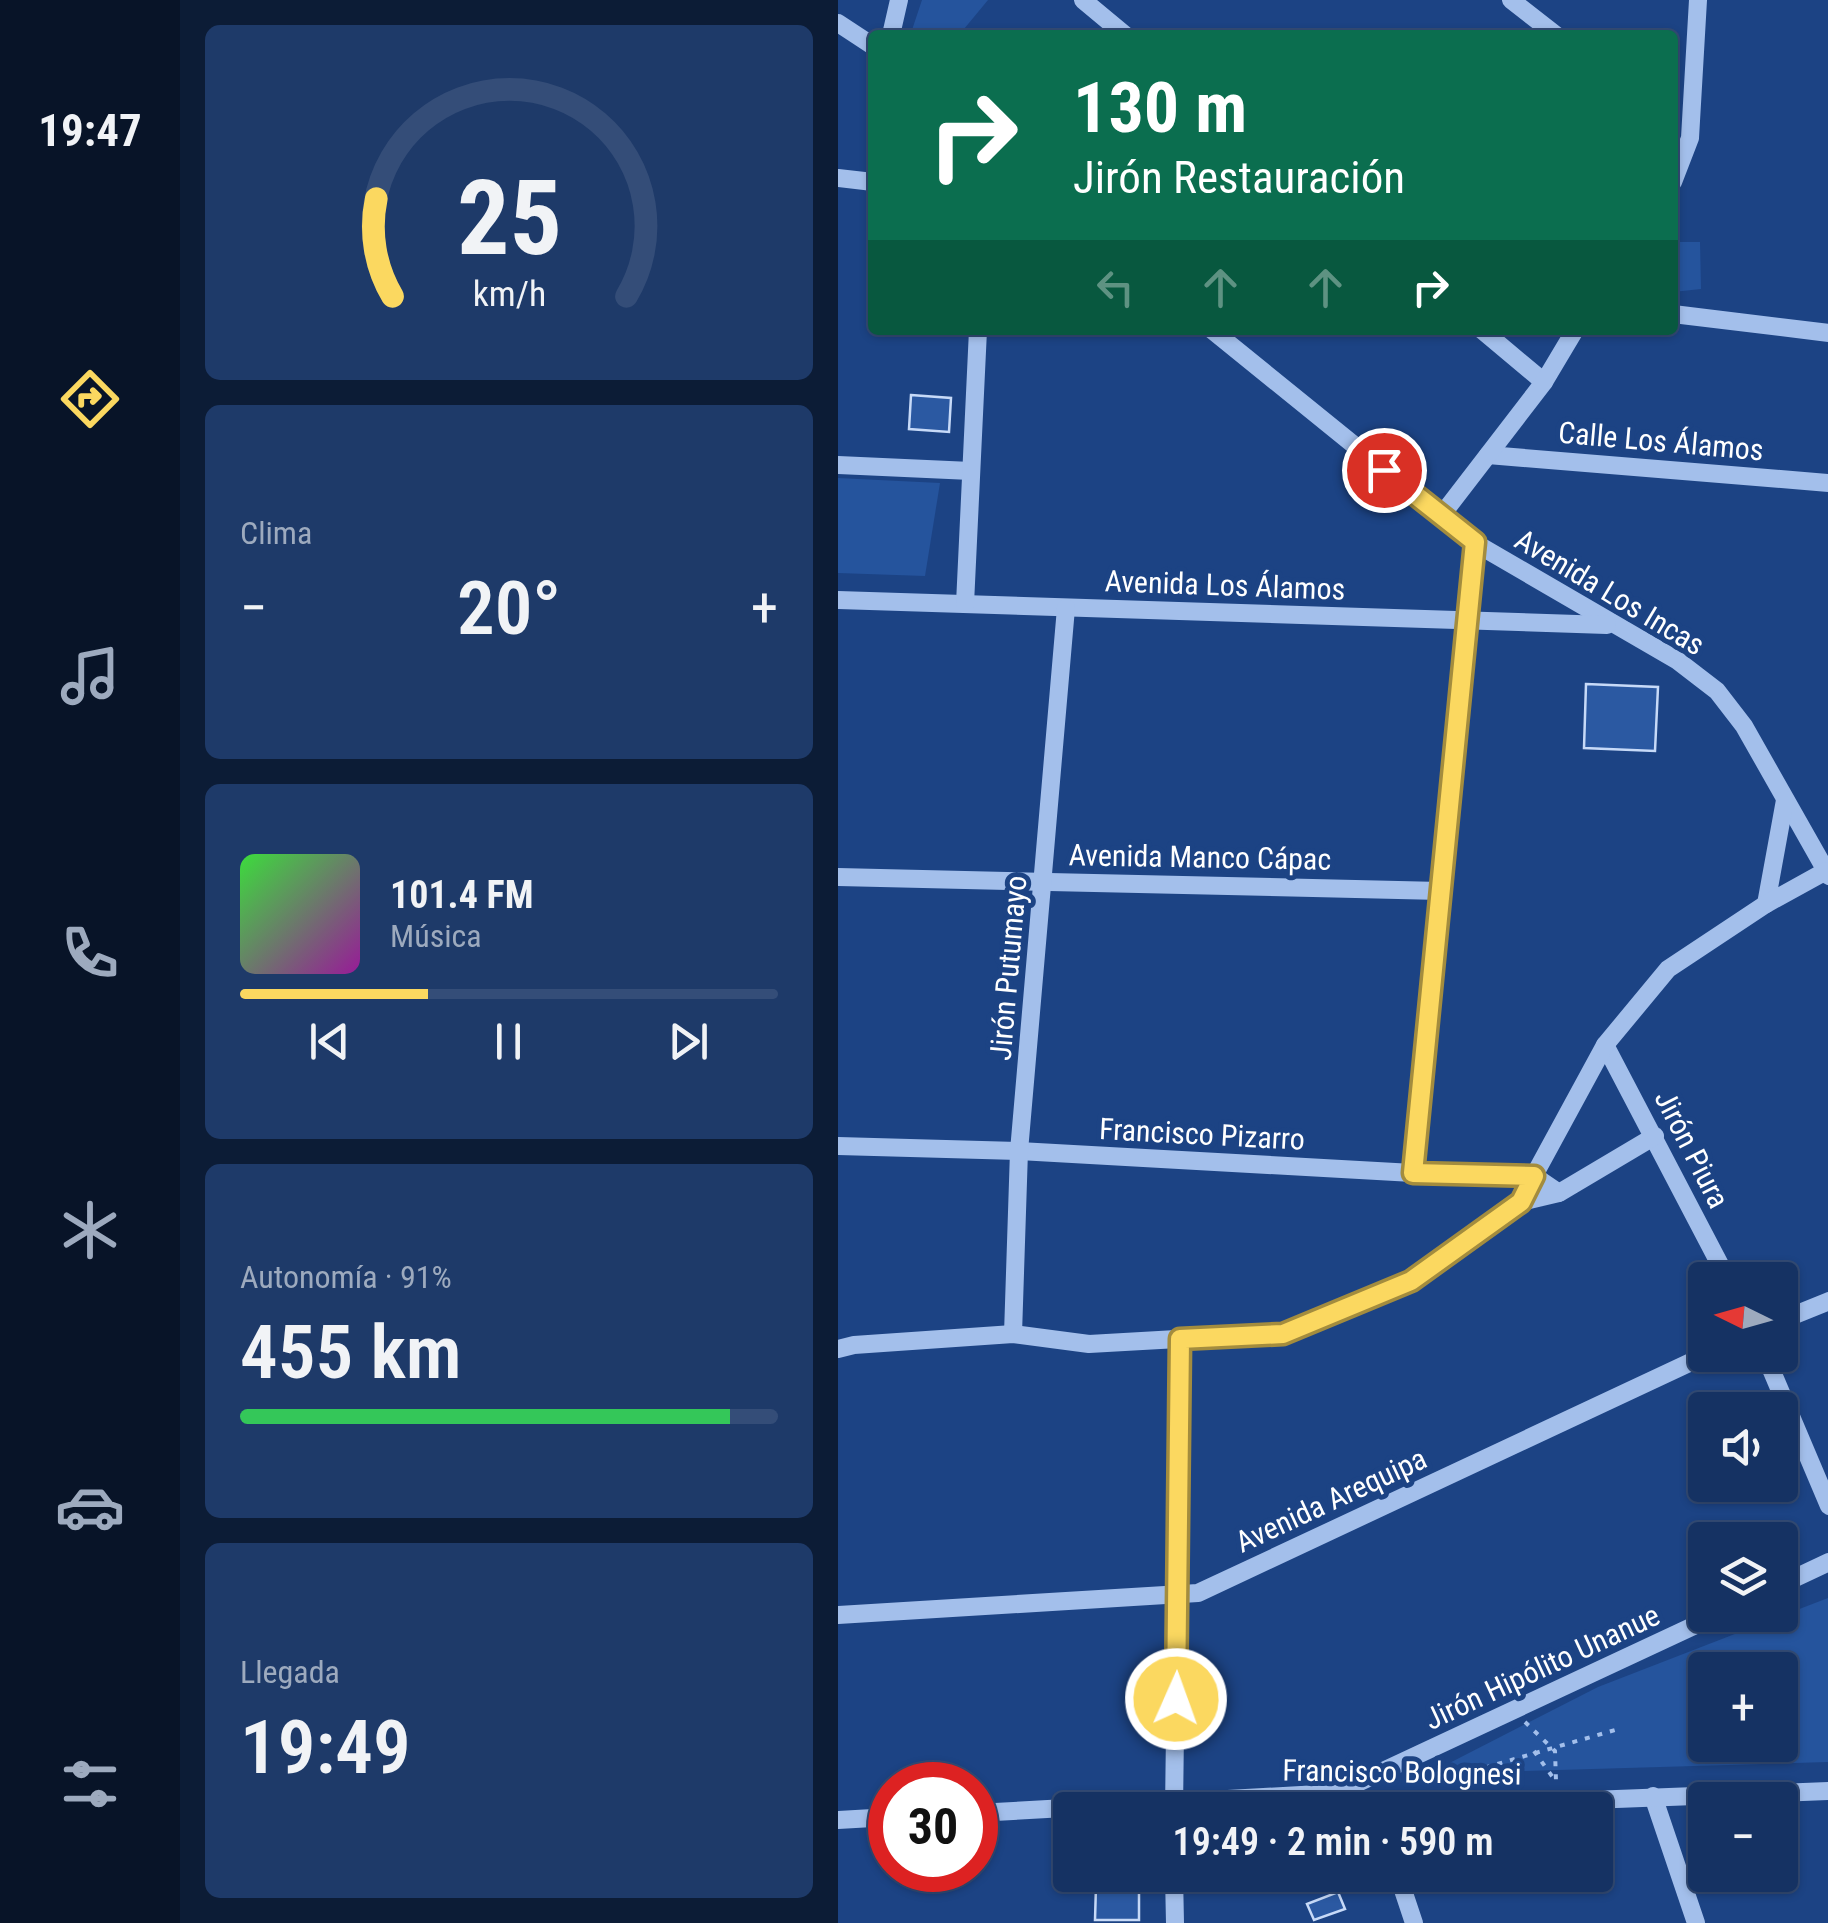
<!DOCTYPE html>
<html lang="es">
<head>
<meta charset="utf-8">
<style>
	:root { --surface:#153263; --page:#1e3a69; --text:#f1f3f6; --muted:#9daabe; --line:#344d78; --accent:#fbd860 }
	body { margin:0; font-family:"Roboto Condensed",sans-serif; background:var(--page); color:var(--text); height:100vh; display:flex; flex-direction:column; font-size:38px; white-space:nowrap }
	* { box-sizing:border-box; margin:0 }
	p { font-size:32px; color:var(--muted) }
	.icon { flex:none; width:55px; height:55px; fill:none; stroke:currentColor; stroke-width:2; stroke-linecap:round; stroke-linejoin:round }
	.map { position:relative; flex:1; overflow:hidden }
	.sheet { display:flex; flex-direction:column; gap:25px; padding:25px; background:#0c1c36; width:658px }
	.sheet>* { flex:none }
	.guide { position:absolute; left:30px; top:30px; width:810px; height:305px; border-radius:10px; box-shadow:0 2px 8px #0004,0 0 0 2px var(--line); background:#0b6e4f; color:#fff; overflow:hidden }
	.needle { width:65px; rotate:275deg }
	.tools { position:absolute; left:850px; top:1262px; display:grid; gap:20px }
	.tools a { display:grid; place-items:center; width:110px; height:110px; border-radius:10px; background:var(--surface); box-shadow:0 2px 8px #0004,0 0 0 2px var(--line); font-size:50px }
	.speed { position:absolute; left:30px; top:1762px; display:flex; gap:20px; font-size:50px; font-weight:700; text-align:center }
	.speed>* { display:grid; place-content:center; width:130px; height:130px; border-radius:50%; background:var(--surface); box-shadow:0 2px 8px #0004,0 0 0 2px var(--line); line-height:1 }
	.speed .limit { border:15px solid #d22; background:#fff; color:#111 }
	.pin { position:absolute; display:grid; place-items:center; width:85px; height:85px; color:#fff; margin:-42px; border:5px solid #fff; border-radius:50%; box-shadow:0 2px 10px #0007 }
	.me { position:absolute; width:110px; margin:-55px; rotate:2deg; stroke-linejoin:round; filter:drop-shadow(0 0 8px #0008) }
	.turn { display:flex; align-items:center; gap:35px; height:210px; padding:0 40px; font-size:45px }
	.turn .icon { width:130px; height:130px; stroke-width:2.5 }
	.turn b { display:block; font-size:70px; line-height:85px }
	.lanes { display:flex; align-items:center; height:95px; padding:0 40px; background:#0003; justify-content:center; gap:50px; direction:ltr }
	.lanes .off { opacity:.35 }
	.big { font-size:75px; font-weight:600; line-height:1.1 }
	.sheet .tile { flex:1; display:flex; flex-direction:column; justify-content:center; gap:15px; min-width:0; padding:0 35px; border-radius:15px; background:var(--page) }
	.sheet .dial { align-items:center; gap:0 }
	.dial svg { height:260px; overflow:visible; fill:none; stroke:var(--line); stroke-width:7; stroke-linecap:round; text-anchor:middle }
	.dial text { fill:var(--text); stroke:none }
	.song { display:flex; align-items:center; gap:30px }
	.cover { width:120px; height:120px; border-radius:15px; background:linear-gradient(135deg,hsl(120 70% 55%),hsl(300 70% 35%)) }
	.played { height:10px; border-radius:5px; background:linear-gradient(90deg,var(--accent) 35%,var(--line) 35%) }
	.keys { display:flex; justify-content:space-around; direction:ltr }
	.heat { display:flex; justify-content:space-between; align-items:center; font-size:55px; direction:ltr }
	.charge { height:15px; border-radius:8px; background:linear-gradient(90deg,#34c759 91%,var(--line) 0) }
	.trip { position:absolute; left:215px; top:1792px; width:560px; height:100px; border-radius:10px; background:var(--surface); box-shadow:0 2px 8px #0004,0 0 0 2px var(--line); font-weight:600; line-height:100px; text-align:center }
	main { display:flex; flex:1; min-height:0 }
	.dock { display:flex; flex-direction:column; width:180px; justify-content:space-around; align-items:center; background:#081428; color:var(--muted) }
	.dock .icon { width:70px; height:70px }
	.dock .selected { color:var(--accent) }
	.dock b { font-size:45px; color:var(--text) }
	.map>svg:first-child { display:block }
</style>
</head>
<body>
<main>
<nav class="dock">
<b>19:47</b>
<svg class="icon selected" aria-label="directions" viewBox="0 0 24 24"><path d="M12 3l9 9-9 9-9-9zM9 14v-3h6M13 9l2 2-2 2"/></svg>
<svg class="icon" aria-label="music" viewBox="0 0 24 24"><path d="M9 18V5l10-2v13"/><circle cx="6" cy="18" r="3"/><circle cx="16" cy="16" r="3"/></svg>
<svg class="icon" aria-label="phone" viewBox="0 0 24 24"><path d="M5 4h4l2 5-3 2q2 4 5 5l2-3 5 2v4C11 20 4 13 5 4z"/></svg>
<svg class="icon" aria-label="climate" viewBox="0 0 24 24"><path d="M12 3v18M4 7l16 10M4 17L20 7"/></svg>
<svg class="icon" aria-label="car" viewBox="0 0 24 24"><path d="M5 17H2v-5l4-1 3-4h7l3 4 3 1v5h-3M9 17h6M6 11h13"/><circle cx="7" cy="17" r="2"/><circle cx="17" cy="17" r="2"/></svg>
<svg class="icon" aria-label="filters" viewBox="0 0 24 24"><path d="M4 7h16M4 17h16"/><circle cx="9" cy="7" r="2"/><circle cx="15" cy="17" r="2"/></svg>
</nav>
<section class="sheet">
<div class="tile dial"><svg viewBox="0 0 100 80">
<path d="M14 69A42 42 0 1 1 86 69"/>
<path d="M14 69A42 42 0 0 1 9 39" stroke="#fbd860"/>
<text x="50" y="56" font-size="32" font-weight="700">25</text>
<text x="50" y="72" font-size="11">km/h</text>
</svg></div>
<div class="tile"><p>Clima</p>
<div class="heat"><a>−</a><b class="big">20°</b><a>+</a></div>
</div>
<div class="tile">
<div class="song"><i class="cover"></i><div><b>101.4 FM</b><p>Música</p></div></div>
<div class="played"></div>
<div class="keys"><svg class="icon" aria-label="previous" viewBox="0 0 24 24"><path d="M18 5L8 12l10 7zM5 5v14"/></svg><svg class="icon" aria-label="pause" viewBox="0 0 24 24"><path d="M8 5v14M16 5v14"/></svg><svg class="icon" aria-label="next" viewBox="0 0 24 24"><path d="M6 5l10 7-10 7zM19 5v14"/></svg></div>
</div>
<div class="tile"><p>Autonomía · 91%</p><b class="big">455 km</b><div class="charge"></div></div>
<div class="tile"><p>Llegada</p><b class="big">19:49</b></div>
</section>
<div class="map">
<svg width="991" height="1923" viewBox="0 0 991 1923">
	<rect width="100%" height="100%" fill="#1c4384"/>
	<g fill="#25549d" fill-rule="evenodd">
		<polygon points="84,0 150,0 121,35 79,35 74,30"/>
		<polygon points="835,242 862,242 863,289 835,292"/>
		<polygon points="0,478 102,483 87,576 0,573"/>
		<path d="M 990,1598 L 990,1762 L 590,1774 L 760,1687 ZM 868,1670 L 942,1670 L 942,1745 L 868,1745 Z"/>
	</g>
	<g fill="#2b59a2" stroke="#c7daf8" stroke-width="2.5">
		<polygon points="73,395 113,398 111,432 71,429"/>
		<polygon points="748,684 820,687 817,751 746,748"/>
		<polygon points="258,1886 301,1886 301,1920 257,1920"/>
		<polygon points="500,1892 507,1909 476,1920 469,1904"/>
	</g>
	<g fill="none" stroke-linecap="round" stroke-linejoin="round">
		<g stroke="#a3bfeb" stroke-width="4" stroke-dasharray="5 8" stroke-linecap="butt">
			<polyline points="687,1722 717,1751 718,1781"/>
			<polyline points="696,1751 716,1779"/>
			<polyline points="597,1782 777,1730"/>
		</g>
		<g stroke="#a3bfeb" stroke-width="18">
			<polyline points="245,0 287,35"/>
			<polyline points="673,0 718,35"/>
			<polyline points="0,23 35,46"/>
			<polyline points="53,35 61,0"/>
			<polyline points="0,178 35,182"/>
			<polyline points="835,182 852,138 860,0"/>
			<polyline points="835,314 991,333"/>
			<polyline points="374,330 637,543 840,661 879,691 906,726 991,876"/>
			<polyline points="644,330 706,382"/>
			<polyline points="650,455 991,483"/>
			<polyline points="0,465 133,471"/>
			<polyline points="603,516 706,382 737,330"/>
			<polyline points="0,600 769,625"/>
			<polyline points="127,604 140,330"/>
			<polyline points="0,877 603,891"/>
			<polyline points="928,904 947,800"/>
			<polyline points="767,1045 890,1280"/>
			<polyline points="0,1146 181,1151 575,1173 696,1176 721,1193"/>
			<polyline points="575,1173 637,543"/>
			<polyline points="692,1183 767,1045 830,969 928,904 988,871"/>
			<polyline points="942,1321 991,1301"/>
			<polyline points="175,1334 181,1151 228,608"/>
			<polyline points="0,1349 16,1345 175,1334 251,1344 445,1333 573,1281 683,1202 721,1193 817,1136"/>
			<polyline points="927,1355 991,1506"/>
			<polyline points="942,1585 991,1562"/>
			<polyline points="0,1615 360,1593 868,1355"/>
			<polyline points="498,1793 879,1615"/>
			<polyline points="815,1796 858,1923"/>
			<polyline points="336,1810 342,1339"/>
			<polyline points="138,1813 498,1793 535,1801 726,1801 991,1791"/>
			<polyline points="0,1820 52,1817"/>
			<polyline points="336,1875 337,1923"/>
			<polyline points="560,1875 576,1923"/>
		</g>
	</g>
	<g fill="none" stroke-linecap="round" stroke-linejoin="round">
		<defs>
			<polyline id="route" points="338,1699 342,1339 445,1334 573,1281 683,1202 696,1176 575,1173 637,542 546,470"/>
		</defs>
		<use href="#route" stroke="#a38c3e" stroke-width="25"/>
		<use href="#route" stroke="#fbd860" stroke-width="18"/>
	</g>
	<g text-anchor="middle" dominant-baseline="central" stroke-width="10" stroke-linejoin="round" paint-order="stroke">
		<g font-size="30" fill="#fff" stroke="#1c4384">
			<text transform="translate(823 441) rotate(5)">Calle Los Álamos</text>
			<text transform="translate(387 585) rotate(2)">Avenida Los Álamos</text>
			<text transform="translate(772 592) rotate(31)">Avenida Los Incas</text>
			<text transform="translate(362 857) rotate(1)">Avenida Manco Cápac</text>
			<text transform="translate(170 968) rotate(-85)">Jirón Putumayo</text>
			<text transform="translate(364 1134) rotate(3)">Francisco Pizarro</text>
			<text transform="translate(854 1149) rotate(63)">Jirón Piura</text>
			<text transform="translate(493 1500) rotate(-25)">Avenida Arequipa</text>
			<text transform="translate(704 1667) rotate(-25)">Jirón Hipólito Unanue</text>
			<text transform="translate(564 1772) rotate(1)">Francisco Bolognesi</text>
		</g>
	</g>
</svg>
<div class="tools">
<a><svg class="needle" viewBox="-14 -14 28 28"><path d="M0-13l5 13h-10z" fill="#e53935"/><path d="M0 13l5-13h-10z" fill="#9daabe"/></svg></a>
<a><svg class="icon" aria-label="sound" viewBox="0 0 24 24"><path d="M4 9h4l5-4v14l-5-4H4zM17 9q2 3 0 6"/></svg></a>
<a><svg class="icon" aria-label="layers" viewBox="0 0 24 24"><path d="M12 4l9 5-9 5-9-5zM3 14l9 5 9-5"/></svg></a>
<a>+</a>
<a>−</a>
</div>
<div class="speed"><div class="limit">30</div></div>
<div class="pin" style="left:546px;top:470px;background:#d93025"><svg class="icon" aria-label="arrive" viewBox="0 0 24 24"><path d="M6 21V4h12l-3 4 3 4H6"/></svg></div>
<svg class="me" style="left:338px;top:1699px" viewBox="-20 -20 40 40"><circle r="17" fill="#fbd860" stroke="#fff" stroke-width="3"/><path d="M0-11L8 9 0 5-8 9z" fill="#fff"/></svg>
<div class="trip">19:49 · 2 min · 590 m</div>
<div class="guide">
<div class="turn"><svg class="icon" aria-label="right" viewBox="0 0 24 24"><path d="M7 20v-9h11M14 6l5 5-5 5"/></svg><div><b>130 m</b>Jirón Restauración</div></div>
<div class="lanes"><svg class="icon off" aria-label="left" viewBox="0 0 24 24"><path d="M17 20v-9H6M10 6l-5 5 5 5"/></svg><svg class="icon off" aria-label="ahead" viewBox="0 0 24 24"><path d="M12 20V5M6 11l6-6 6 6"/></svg><svg class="icon off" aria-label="ahead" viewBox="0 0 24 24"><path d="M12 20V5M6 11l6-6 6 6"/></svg><svg class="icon" aria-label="right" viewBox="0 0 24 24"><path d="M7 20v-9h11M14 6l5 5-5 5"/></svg></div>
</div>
</div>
</main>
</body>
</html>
